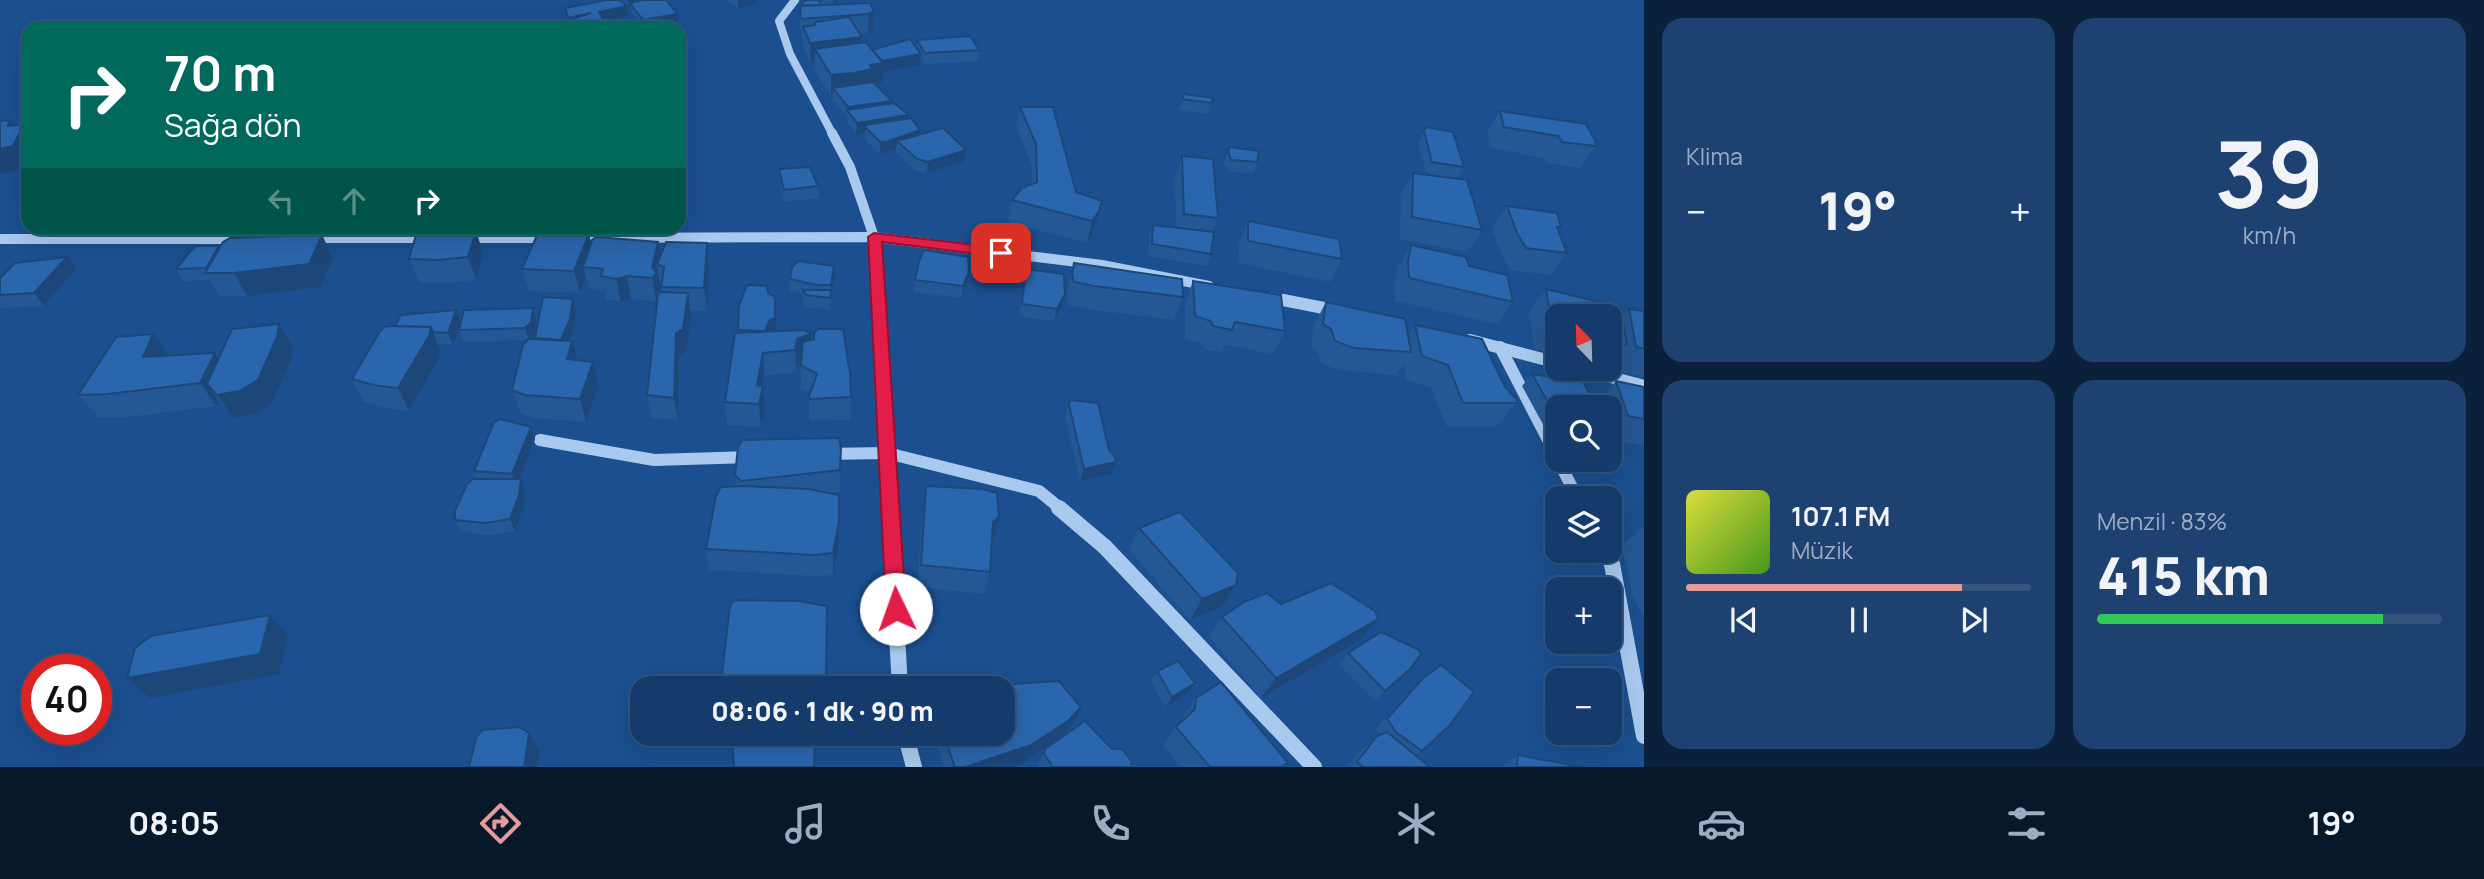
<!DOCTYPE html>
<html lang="tr">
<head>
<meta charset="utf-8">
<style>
	:root { --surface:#143b6b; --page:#1d4271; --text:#f1f3f6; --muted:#9dadc1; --line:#33557e; --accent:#e69b98 }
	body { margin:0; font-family:Manrope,sans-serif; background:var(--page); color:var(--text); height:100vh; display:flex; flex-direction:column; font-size:26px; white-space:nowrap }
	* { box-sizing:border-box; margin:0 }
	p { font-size:23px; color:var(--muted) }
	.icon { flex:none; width:38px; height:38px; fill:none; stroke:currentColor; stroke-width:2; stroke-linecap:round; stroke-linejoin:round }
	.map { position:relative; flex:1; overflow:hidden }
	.side { display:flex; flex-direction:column; gap:18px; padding:18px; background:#0b203b; width:840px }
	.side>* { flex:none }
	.top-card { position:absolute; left:21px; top:21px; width:665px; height:214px; border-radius:21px; box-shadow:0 7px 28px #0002,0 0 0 2px var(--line); background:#00695c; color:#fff; overflow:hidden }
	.needle { width:46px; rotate:337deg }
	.controls { position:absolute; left:1545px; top:304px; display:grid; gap:14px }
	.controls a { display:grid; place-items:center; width:77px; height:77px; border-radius:14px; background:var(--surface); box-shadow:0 7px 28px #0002,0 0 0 2px var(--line); font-size:35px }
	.speed { position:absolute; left:21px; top:654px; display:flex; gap:14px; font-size:35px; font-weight:700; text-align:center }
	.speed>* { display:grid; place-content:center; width:91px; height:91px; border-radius:50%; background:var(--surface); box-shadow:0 7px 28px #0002,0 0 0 2px var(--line); line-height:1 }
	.speed .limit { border:10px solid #d22; background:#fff; color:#111 }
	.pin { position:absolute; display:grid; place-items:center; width:60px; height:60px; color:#fff; margin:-30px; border-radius:14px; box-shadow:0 4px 10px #0006 }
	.me { position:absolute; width:77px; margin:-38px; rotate:357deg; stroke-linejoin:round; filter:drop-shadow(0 0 5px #0008) }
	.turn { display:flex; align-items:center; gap:24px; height:147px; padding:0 28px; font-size:32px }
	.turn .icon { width:91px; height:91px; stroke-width:2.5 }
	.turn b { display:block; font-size:49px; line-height:60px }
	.lanes { display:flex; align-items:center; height:66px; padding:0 28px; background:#0003; justify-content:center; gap:35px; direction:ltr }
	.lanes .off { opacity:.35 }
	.big { font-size:52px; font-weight:800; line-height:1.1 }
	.side .card { flex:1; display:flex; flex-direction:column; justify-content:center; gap:10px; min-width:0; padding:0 24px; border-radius:21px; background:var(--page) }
	.side .dial { align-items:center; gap:0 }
	.dial b { font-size:91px; line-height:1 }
	.song { display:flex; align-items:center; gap:21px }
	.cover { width:84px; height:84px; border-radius:10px; background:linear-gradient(135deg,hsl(60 70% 55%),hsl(100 70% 35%)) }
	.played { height:7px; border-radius:4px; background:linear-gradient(90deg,var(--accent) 80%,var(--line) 80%) }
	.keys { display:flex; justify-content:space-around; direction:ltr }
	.heat { display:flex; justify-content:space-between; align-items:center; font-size:38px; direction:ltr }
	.charge { height:10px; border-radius:5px; background:linear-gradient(90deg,#34c759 83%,var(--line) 0) }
	.side .tiles { flex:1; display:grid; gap:18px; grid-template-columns:repeat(2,1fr) }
	.trip { position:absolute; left:630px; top:676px; width:385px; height:70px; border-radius:21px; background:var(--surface); box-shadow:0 7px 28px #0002,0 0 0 2px var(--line); font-weight:800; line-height:70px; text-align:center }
	.dock { display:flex; height:112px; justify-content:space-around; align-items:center; background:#08182b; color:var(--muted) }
	.dock .icon { width:49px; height:49px }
	.dock .current { color:var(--accent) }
	.dock b { font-size:32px; color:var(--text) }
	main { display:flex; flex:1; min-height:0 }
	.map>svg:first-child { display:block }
</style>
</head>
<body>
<main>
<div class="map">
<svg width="1644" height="767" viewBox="0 0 1644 767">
	<rect width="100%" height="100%" fill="#1b4f8f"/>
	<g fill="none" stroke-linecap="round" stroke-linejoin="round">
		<polyline stroke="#a9c9ee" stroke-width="8" points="795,0 779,21 790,54 833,135"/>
		<g stroke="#a9c9ee" stroke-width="10">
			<polyline points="832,133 850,167 874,237 878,302"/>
			<polyline points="307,238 432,238"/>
			<polyline points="464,238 551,238"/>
			<polyline points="573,238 874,237 1102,265 1209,286"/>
			<polyline points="0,239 243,239"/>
			<polyline points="1268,297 1292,302"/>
		</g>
		<g stroke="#a9c9ee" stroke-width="12">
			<polyline points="878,300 890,509"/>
			<polyline points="1283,300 1339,311"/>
			<polyline points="1470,340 1558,363"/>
			<polyline points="1500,347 1558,459"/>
			<polyline points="1581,369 1644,386"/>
			<polyline points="540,440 654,460 751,457"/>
			<polyline points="825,454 887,453 1039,491 1061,509"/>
			<polyline points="1558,460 1578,499"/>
		</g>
		<g stroke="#a9c9ee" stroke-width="16">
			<polyline points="890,508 900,688"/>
			<polyline points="1059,508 1105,547 1314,767"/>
			<polyline points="1606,551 1612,564 1644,736"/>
			<polyline points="905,733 914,767"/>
		</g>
	</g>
	<g fill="#245895" fill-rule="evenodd">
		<polygon points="621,0 666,0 677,14 678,24 658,28 642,28 631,11 630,11 627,7 628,17 604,21 607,28 570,28 565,8 625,5"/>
		<polygon points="726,0 755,0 755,4 738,9"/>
		<polygon points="806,0 839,0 836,4 874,11 873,31 868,33 860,34 861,43 872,50 917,49 917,40 979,50 978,61 925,64 921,58 920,65 883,72 882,83 876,85 892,101 892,104 909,115 909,118 920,135 965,161 927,173 916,171 896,152 896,149 880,154 865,139 865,133 856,135 847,121 847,117 833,99 833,96 831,96 815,70 815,63 811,63 803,47 803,38 802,38 800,25 800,6 802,6"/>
		<polygon points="1184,94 1213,98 1208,114 1179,110"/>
		<polygon points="1020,107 1076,192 1102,201 1093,233 1087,243 1008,222 1012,200 1032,184 1032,166 1017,128"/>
		<polygon points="1500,111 1596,146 1580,168 1547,163 1544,158 1491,148 1487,132"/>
		<polygon points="1426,127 1464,167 1457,179 1426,173 1418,143"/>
		<polygon points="1230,147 1257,162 1253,174 1227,171 1224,163"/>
		<polygon points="1182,156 1218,218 1212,232 1211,254 1207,266 1148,256 1149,237 1153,225 1176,228 1175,178"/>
		<polygon points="779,169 818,186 819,198 784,202 780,181"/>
		<polygon points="1413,173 1482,230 1467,252 1400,239 1401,195"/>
		<polygon points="1507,206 1561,227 1559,230 1567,253 1550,275 1510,270 1503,258 1492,229"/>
		<polygon points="1248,221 1342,259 1330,282 1238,263 1239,243"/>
		<polygon points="476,231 483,253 476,280 447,283 419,282 409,259"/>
		<path d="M 589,234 L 591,243 L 658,242 L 660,257 L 707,243 L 709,266 L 707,311 L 690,310 L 691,316 L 686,351 L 679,356 L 678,420 L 652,418 L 647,395 L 658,299 L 656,301 L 631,299 L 621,302 L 606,299 L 605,291 L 589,289 L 586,277 L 580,293 L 529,291 L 522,269 ZM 659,276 L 662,292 L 661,292 L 658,279 Z"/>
		<polygon points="322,235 333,258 321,287 247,296 219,296 209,280 184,281 176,269 220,247"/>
		<polygon points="1411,245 1469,266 1513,302 1497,324 1395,301 1394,284 1398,267"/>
		<polygon points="1074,263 1183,297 1174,320 1087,309 1068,305 1067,298 1068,286"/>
		<polygon points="834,266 830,310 806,307 803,302 803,294 790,291 790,279"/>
		<polygon points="76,269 44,306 0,308 0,278"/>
		<polygon points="1026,269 1062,306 1054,321 1019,316"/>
		<polygon points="969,271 967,283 962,298 914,292 915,280"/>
		<polygon points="1193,281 1285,331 1273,354 1225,345 1222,352 1204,349 1201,343 1185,339 1185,303"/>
		<polygon points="1546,289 1622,317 1629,309 1644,311 1644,377 1616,370 1614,359 1610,364 1610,317 1558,317 1558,356 1534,349 1529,312"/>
		<polygon points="573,299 576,311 573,331 569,341 577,360 599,385 586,422 533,418 520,413 512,390 527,340 463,342 459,330 536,320 535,334 530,339 536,340 535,338"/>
		<polygon points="1326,302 1408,336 1415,325 1505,387 1516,403 1497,426 1446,426 1432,388 1406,379 1404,364 1396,375 1340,370 1322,364 1318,352 1311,347 1314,325"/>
		<polygon points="461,322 453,345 438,344 440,350 439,358 409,411 385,408 364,402 352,379 395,326"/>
		<polygon points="738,330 776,330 773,331 812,340 851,397 850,420 810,421 809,419 809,396 810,393 801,388 801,361 798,362 796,372 764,376 762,387 765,410 761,427 727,425 725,402 738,333"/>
		<polygon points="153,334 169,355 219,358 293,347 291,360 272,403 255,414 233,418 219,401 216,406 127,417 98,417 78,395"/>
		<polygon points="1532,374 1595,404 1616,381 1644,387 1644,445 1610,440 1610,408 1558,408 1558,428 1545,428 1522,386"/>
		<polygon points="1069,405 1109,450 1111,474 1080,481 1065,417"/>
		<polygon points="531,427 535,439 520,479 521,479 525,491 524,507 515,531 490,535 461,532 455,520 477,479 474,471"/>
		<polygon points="841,448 840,492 830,493 839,522 839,543 833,575 815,576 709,570 706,549 737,486 735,475"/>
		<polygon points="926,486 994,539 991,541 990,572 984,594 917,587 923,508"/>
		<polygon points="1644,526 1644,616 1642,615 1632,594 1622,546"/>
		<polygon points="1139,528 1236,585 1223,606 1190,620 1129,550"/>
		<polygon points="1281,604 1360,640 1261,698 1209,637 1222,617"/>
		<polygon points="1348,653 1399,680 1375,701 1338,664"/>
		<polygon points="1157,671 1188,693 1165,707 1151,681"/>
		<polygon points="1423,678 1449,726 1416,755 1430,767 1347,767 1357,754 1377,736 1380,735 1376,729 1412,689"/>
		<polygon points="1196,698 1288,763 1284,767 1181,767 1163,745 1176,727 1182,721 1183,717"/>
		<polygon points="1072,726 1061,737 1112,749 1131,767 1037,767 1045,749 1023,763 1012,767 944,767 933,733 1003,733"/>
		<polygon points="1518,755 1582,767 1501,767"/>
	</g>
	<g fill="#1d4779">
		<polygon points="628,0 653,0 630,3 631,11 630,11"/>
		<polygon points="738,0 755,0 755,4 738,9"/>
		<polygon points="833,0 839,0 833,8"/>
		<polygon points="627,6 628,17 601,22 599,12"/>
		<polygon points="874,11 873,31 868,33 869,14"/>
		<polygon points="591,13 572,19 573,27 570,28 568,18"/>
		<polygon points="677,14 678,24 658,28 644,28 643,20"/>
		<polygon points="606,24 607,28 585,28"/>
		<polygon points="862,37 861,57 815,49 815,63 811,63 810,43"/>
		<polygon points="921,54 920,65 883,72 882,83 871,86 833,88 833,96 831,96 831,75 881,61"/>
		<polygon points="892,101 892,112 848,111 848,107"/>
		<polygon points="909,115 908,127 865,127 865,133 856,135 857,123"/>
		<polygon points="9,120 19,134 24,124 28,131 28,168 0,174 0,149 8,126"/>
		<polygon points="920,130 919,141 897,141 896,149 880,154 880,142"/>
		<polygon points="966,150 965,161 927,173 928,162"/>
		<polygon points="1102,201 1093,233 1087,243 1092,221"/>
		<polygon points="476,231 483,253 476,280 468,257"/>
		<polygon points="589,234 594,256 583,267 586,277 580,293 574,271"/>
		<polygon points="322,235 333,258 321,287 247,296 234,273"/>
		<polygon points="658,242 662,264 657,264 661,295 656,301 652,278 652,267"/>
		<polygon points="707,243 709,266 707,311 704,288"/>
		<polygon points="67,257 76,269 44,306 34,293"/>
		<polygon points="834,266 834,278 831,297 831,285"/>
		<polygon points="969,271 967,283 962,298 963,286"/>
		<polygon points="627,276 631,299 621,302 616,279"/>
		<polygon points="688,293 691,316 686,351 679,356 678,420 674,398 676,333"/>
		<polygon points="1065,294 1062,306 1054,321 1057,309"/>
		<polygon points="775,297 776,330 770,333 765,331"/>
		<polygon points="573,299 576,311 573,331 565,352 561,340"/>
		<polygon points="533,308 536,320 535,334 529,340 525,328"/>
		<polygon points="456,310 461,322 453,345 448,333"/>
		<polygon points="279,324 293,347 291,360 272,403 255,414 233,418 217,395 207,384 219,401 216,406 200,383 215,353 230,375"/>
		<polygon points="431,327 440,350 439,358 409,411 398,388"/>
		<polygon points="812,333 812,356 798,362 796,372 795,350 797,339"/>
		<polygon points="153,334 170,357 143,357"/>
		<polygon points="572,341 578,364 567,359"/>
		<polygon points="763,353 764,376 760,400 763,387 765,410 761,427 757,385"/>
		<polygon points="593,362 599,385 586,422 580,399"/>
		<polygon points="531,427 535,439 517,486 512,474"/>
		<polygon points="1116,462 1111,474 1080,481 1084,469"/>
		<polygon points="521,479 525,491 524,507 515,531 510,519"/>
		<polygon points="999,517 994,539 987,544 993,522"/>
		<polygon points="839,522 839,543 833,575 833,553"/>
		<polygon points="1236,585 1223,606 1190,620 1202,599"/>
		<polygon points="270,615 288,635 279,674 150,698 127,678"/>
		<polygon points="1378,619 1360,640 1261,698 1276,678"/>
		<polygon points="1410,669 1399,680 1375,701 1385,691"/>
		<polygon points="1195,683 1188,693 1165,707 1172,697"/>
		<polygon points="1081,707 1072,726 1059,739 1023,763 1012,767 965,767"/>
		<polygon points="529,733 540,751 537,767 524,767"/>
	</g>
	<g fill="#2a66ad" stroke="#1d4779" stroke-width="2">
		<polygon points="607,0 619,0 627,6 599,12 606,24 578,28 572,19 591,13 568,18 565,8"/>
		<polygon points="643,0 666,0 677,14 643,20 630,3"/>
		<polygon points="806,0 821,0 819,5 802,6 802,2"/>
		<polygon points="870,3 874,11 869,14 801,19 800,6"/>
		<polygon points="849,17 862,37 810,43 803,27 815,25 815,22"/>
		<polygon points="970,36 979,50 925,53 917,40"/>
		<polygon points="910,39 921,54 882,61 872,50"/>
		<polygon points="866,42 883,63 870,65 872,69 854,73 831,75 815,49"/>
		<polygon points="873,82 892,101 848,107 833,88"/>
		<polygon points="1184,94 1213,98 1212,103 1182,99"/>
		<polygon points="894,103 909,115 857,123 847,110"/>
		<polygon points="1020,107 1053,107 1076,192 1102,201 1099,211 1092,221 1012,200 1022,188 1037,182 1036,144"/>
		<polygon points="1500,111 1586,124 1595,140 1596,146 1562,142 1558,136 1504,127"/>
		<polygon points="911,118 920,130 886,142 880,142 865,127 866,125"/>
		<polygon points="9,120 8,126 24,124 13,146 0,149 0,121"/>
		<polygon points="1426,127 1453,132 1464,167 1432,162 1424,131"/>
		<polygon points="943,128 966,150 928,162 917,159 897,141"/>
		<polygon points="1230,147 1259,151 1257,162 1231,160 1228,151"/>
		<polygon points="1182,156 1213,159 1218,218 1184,214"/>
		<polygon points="810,167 818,186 784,190 779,169"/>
		<polygon points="1413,173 1467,180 1482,230 1412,217"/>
		<polygon points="1507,206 1557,213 1561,227 1557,227 1567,253 1526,248 1518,235"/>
		<polygon points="1248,221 1339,239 1342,259 1248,241"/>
		<polygon points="1153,225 1214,232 1211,254 1152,244"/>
		<polygon points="418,228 431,228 476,231 468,257 438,260 409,259"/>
		<polygon points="538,233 589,234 574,271 522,269"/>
		<polygon points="322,235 309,264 234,273 205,273 223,242 230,238"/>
		<polygon points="596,237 658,242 652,267 657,273 652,278 627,276 616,279 601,276 603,269 583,267 592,240"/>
		<polygon points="666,242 707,243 704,288 661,287 664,267 657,264"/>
		<polygon points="1411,245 1466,257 1469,266 1507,275 1513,302 1409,278 1408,262"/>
		<polygon points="195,246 219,246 206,268 176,269"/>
		<polygon points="924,250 968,257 969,271 963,286 915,280 919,261"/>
		<polygon points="67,257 34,293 0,295 0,278 15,263"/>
		<polygon points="798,261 834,266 831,285 816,285 790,279 792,267"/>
		<polygon points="1074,263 1182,279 1183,297 1094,286 1074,282 1072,275"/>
		<polygon points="1026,269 1064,274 1065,294 1057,309 1022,304"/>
		<polygon points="1193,281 1281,295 1285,331 1235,322 1232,330 1213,326 1211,321 1195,316"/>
		<polygon points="747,285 767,286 768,293 775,297 775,318 769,321 765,331 738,330 739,306"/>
		<polygon points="1546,289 1620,307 1627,345 1610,341 1610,317 1558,317 1558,328 1552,326"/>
		<polygon points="803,290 831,290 830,298 806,295"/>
		<polygon points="661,292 688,293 683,329 676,333 674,398 647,395 658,294"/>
		<polygon points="543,297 573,299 570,319 561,340 535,338"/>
		<polygon points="1326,302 1405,319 1411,352 1354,348 1335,341 1331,329 1323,324"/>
		<polygon points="533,308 531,322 525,328 459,330 464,310"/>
		<polygon points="1629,309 1644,311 1644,349 1636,347"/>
		<polygon points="456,310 448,333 433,332 431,327 395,326 401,315"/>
		<polygon points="279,324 277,337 258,380 239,391 217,395 207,384 232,329"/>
		<polygon points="1415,325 1482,339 1505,387 1517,400 1516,403 1463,403 1448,365 1422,356"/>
		<polygon points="386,326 431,327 429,336 398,388 373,385 352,379 380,331"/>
		<polygon points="818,329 843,329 850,373 851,397 810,399 809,396 817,374 801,365 803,342 814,339 814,333"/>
		<polygon points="804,330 812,333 797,339 795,350 763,353 757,385 763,387 759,404 725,402 735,333"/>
		<polygon points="153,334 143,357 215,353 200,383 108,394 78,395 116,337"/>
		<polygon points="528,339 572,341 567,359 593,362 580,399 525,395 512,390 523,345"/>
		<polygon points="1532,374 1583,382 1597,408 1558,408 1558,416 1556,416"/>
		<polygon points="1616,381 1644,387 1644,419 1628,416"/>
		<polygon points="1070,400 1098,403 1109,450 1114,455 1116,462 1084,469 1069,405"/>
		<polygon points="500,419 531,427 512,474 474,471 494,422"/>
		<polygon points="839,438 841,448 840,470 741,481 735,475 738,447 742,440"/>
		<polygon points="473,479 521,479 519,495 510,519 485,523 455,520 455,511 467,484"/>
		<polygon points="745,486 809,489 839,495 839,522 833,553 814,555 706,549 716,496 721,487"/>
		<polygon points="926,486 982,489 997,493 999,517 993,522 990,572 921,565"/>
		<polygon points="1180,512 1238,573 1236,585 1202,599 1139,528"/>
		<polygon points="1331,583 1375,611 1378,619 1276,678 1222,617 1244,602 1267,593 1281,604"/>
		<polygon points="734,600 798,601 827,606 826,675 823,688 722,688 721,683 730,606"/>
		<polygon points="270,615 260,654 127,678 135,648 151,636"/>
		<polygon points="1381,632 1419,650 1421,654 1410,669 1385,691 1348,653"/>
		<polygon points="1178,661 1195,683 1172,697 1157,671"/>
		<polygon points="1441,665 1474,692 1449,726 1422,751 1396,732 1387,719 1423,678"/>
		<polygon points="1059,681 1081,707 1068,721 1031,745 965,767 955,767 943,733 1003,733 1003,688 1001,688 1014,684"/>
		<polygon points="1221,682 1288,763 1281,767 1210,767 1176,727 1195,709 1196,698"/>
		<polygon points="1085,721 1112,749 1122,749 1132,762 1131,767 1053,767 1044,754 1045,749"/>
		<polygon points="519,727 529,733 524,767 469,767 476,738 482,730"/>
		<polygon points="1387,732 1430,767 1363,767 1357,762 1377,736"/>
		<polygon points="732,733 815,733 814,767 734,767"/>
		<polygon points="1518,755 1582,767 1517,767"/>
	</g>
	<polygon fill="#e11d48" stroke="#92132f" stroke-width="2" points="874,233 1001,248 1007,253 1001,257 882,242 906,609 903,616 896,618 889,616 886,609 868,237"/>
</svg>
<div class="controls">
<a><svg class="needle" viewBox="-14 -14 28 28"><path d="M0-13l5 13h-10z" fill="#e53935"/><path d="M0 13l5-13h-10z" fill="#9dadc1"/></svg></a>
<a><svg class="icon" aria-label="search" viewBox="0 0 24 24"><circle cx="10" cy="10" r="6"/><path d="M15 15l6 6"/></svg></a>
<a><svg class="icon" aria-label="layers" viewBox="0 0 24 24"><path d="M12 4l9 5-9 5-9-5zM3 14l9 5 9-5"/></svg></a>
<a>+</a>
<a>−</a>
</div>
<div class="speed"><div class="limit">40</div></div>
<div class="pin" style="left:1001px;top:253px;background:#d93025"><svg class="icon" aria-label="arrive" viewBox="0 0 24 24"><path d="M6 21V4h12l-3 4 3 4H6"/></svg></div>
<svg class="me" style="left:896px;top:609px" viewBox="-20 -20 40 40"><circle r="19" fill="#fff"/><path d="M0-13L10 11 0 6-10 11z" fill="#e11d48"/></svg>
<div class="trip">08:06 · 1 dk · 90 m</div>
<div class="top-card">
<div class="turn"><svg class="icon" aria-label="right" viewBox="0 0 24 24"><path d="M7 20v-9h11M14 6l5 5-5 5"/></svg><div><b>70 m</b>Sağa dön</div></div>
<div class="lanes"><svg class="icon off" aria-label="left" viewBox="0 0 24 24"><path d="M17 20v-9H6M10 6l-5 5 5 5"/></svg><svg class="icon off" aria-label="ahead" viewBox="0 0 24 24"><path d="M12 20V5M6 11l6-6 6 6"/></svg><svg class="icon" aria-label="right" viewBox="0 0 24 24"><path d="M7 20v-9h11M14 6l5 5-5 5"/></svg></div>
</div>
</div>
<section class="side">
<div class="tiles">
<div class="card"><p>Klima</p>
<div class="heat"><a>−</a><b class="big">19°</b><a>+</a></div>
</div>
<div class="card dial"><b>39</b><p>km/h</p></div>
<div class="card">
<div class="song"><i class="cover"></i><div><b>107.1 FM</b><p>Müzik</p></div></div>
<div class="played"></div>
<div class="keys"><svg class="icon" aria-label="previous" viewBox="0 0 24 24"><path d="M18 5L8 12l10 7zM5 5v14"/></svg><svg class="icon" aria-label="pause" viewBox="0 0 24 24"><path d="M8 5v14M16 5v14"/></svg><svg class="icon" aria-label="next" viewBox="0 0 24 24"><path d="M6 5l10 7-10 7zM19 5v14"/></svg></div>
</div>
<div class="card"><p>Menzil · 83%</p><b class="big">415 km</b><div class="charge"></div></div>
</div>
</section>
</main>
<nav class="dock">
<b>08:05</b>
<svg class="icon current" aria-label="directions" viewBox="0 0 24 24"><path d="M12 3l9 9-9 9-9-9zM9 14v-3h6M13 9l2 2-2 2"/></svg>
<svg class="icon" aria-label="music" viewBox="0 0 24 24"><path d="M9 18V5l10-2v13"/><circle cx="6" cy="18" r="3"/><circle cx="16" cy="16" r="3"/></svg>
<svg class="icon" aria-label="phone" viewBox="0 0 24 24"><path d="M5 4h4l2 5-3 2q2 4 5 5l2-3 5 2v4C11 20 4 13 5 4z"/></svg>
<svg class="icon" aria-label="climate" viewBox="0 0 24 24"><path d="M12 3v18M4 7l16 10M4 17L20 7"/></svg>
<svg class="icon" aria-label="car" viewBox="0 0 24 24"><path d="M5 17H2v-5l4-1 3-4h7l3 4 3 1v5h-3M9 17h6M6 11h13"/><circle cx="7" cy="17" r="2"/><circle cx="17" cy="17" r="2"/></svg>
<svg class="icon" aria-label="filters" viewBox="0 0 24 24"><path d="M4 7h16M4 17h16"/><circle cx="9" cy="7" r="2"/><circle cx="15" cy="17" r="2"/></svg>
<b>19°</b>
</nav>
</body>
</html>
